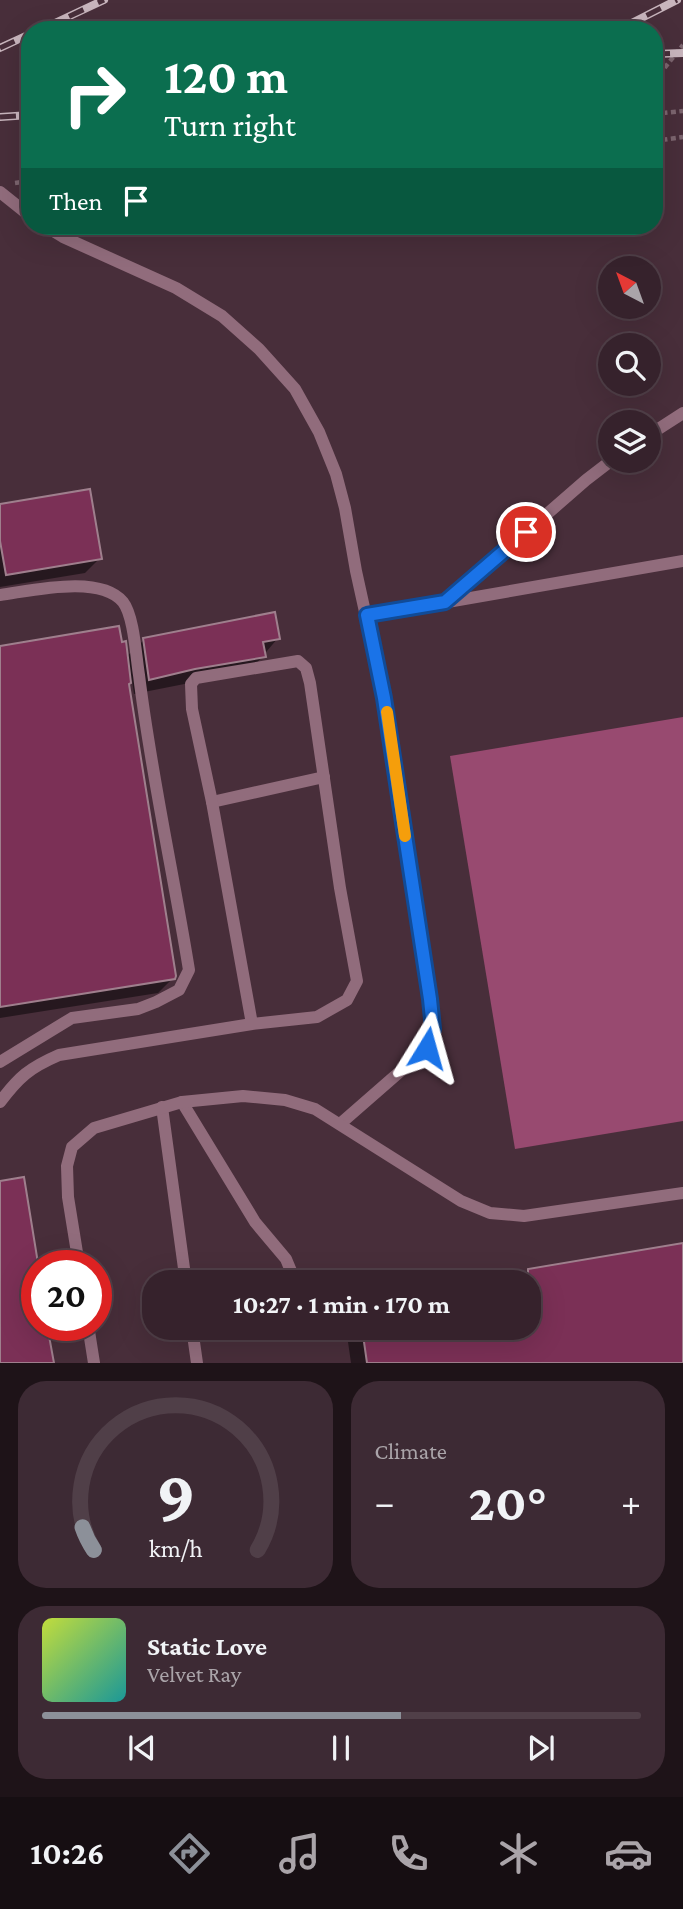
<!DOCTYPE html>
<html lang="en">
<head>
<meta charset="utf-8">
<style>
	:root { --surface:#36222c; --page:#3d2a34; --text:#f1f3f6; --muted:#aaa4a9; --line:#503f48; --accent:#8c9099 }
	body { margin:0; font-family:"Crimson Pro",serif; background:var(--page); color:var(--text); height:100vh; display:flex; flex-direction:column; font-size:26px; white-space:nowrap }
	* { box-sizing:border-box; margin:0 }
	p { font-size:23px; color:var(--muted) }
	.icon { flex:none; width:38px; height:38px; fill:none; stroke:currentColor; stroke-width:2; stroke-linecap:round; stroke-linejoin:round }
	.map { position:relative; height:1363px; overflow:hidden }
	.sheet { display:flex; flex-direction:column; gap:18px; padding:18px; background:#1e1318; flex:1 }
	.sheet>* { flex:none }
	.top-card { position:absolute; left:21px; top:21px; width:642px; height:214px; border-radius:28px; box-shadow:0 7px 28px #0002,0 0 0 2px var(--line); background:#0b6e4f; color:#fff; overflow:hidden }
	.needle { width:46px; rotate:319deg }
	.fabs { position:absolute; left:598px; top:256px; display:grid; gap:14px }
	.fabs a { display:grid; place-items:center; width:63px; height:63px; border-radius:50%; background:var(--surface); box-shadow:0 7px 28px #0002,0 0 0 2px var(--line); font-size:35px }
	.speed { position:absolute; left:21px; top:1250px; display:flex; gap:14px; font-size:35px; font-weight:700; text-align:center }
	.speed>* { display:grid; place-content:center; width:91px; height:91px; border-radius:50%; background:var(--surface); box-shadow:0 7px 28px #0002,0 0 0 2px var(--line); line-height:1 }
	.speed .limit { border:10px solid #d22; background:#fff; color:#111 }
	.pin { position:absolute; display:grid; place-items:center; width:60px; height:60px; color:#fff; margin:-30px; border:4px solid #fff; border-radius:50%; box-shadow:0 2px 7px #0007 }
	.me { position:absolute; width:77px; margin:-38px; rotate:8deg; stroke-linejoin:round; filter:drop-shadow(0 0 5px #0008) }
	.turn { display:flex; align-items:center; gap:24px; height:147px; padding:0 28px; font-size:32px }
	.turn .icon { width:91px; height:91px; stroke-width:2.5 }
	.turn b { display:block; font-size:49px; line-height:60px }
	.then { display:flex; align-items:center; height:66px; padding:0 28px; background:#0003; gap:14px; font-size:26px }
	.big { font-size:52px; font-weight:700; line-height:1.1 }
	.sheet .card { flex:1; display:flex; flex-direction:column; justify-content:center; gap:10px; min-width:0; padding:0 24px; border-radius:28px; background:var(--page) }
	.sheet .dial { align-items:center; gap:0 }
	.dial svg { height:182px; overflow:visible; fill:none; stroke:var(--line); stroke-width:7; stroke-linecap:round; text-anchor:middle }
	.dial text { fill:var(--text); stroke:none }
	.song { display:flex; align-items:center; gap:21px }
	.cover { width:84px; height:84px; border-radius:10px; background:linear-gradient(135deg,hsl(70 70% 55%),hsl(180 70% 35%)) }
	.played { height:7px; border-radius:4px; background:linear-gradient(90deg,var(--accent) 60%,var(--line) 60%) }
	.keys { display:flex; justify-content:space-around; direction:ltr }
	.heat { display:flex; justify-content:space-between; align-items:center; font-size:38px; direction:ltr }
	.sheet .tiles { flex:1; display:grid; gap:18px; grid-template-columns:1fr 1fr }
	.card:last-child { grid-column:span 2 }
	.trip { position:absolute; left:142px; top:1270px; width:399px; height:70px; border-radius:28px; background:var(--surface); box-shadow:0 7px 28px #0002,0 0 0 2px var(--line); font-weight:700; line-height:70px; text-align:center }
	.tabs { display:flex; height:112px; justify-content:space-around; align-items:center; background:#160e12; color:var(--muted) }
	.tabs .icon { width:49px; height:49px }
	.tabs .active { color:var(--accent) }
	.tabs b { font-size:32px; color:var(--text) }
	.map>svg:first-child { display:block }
</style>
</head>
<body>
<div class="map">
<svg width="683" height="1363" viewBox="0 0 683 1363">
	<rect width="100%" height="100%" fill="#482e3a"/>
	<polygon fill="#984a70" points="683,717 683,1121 515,1149 450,756"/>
	<g fill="#0007">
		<polygon points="0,506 100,558 85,573 0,587"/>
		<polygon points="278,638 250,671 134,694 132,680 127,685 173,978 158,993 0,1018 0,648 126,657 144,640"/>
		<polygon points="683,1245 683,1363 351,1363 346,1328 528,1328 528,1283 456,1283"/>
	</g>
	<g fill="#7b3056" stroke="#9f7f8d" stroke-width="2">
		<polygon points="90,489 102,559 6,575 0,541 0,504"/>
		<polygon points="275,612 280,639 263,642 266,657 195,669 149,680 143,638"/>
		<polygon points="119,626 122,642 126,641 131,683 129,684 176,976 175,979 0,1007 0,646"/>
		<polygon points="24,1177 37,1257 37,1325 47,1325 54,1363 0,1363 0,1181"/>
		<polygon points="683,1243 683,1363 367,1363 362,1328 528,1328 528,1269"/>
	</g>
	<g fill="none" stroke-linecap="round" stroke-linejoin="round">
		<g stroke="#7c656f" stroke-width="4.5" stroke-dasharray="5 3.5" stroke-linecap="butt">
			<polyline points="654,81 683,45"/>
			<polyline points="654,114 683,111"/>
			<polyline points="654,141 683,137"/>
			<polyline points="15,183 30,181"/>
		</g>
		<g stroke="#916c7c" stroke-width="12">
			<polyline points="0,192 30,216"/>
			<polyline points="45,226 63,237 176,288 222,316 259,349 295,389 319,432 336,474 345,508 356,571 384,698 433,1029 427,1048 340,1124"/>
			<polyline points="649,435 683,413"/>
			<path d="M 0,595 C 31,591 100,574 123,602 C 134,616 136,657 139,675 C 151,774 173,871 189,970 L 179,990 L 156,1002 L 138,1009 L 72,1018 L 0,1062"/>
			<polyline points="446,602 586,480 612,460"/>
			<polyline points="367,616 683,561"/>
			<polyline points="212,802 324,777"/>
			<path d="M 0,1102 C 19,1077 29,1068 59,1055 L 252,1024 L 317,1017 L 347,1000 L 357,981 L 340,888 L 310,683 L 306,668 L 298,661 L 196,678 L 191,684 L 192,709 L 212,802 L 252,1024"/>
			<polyline points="182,1102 255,1222 286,1259 296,1283"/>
			<polyline points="162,1107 186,1283"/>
			<polyline points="79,1265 68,1197 67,1166 72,1147 94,1128 182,1102 243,1096 285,1100 315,1109 461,1201 490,1213 524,1216 683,1193"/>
			<polyline points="88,1325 94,1363"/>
			<polyline points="192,1328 197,1363"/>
		</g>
		<defs>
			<g id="rail">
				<polyline points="40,30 104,0"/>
				<polyline points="618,30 677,0"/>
				<polyline points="0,48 30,34"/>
				<polyline points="654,54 683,53"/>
				<polyline points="0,117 30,115"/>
			</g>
		</defs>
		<use href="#rail" stroke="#c8b5bd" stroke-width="8"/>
		<use href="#rail" stroke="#482e3a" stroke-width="5" stroke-dasharray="16" stroke-linecap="butt"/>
	</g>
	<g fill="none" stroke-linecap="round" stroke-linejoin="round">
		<defs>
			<polyline id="route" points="427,1048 433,1029 430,999 384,698 367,615 445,602 526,532"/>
		</defs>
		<use href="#route" stroke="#114b97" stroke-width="18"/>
		<use href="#route" stroke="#1a73e8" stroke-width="12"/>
		<polyline stroke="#f59e0b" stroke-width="12" points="387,712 405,836"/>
	</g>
</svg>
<div class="fabs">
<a><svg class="needle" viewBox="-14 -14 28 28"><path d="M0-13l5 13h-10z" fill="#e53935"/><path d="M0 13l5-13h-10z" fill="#aaa4a9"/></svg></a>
<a><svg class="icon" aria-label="search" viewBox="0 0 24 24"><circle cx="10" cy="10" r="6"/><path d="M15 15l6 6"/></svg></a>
<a><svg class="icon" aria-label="layers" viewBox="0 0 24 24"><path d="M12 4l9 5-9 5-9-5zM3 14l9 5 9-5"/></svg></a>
</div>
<div class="speed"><div class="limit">20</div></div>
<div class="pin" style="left:526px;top:532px;background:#d93025"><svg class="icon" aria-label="arrive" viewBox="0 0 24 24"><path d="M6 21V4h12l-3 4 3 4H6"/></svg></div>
<svg class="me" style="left:427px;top:1048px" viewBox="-20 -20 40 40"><path d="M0-17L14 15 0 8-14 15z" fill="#1a73e8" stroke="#fff" stroke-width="4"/></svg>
<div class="trip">10:27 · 1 min · 170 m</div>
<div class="top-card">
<div class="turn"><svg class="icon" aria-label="right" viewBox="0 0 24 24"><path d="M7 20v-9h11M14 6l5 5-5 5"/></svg><div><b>120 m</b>Turn right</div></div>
<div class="then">Then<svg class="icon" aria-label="arrive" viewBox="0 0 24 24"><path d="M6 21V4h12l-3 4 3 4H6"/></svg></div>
</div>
</div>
<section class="sheet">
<div class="tiles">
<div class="card dial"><svg viewBox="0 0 100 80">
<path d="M14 69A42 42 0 1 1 86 69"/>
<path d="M14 69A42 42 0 0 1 9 59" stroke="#8c9099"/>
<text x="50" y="56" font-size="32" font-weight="700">9</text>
<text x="50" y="72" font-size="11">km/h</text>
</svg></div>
<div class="card"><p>Climate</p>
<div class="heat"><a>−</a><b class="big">20°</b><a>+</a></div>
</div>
<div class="card">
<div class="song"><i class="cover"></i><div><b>Static Love</b><p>Velvet Ray</p></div></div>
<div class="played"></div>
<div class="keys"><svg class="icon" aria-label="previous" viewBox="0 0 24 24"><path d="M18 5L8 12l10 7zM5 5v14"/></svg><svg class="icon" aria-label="pause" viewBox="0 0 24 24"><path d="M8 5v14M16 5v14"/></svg><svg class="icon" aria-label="next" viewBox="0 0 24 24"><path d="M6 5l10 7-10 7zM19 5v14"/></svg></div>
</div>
</div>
</section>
<nav class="tabs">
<b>10:26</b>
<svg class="icon active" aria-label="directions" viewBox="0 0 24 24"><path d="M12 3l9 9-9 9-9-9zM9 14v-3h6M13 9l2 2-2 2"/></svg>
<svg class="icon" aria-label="music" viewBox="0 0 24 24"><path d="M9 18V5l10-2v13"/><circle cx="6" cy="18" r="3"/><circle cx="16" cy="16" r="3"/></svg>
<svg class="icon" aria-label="phone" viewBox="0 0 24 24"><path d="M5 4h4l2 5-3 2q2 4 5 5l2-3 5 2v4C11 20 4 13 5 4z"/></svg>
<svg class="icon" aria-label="climate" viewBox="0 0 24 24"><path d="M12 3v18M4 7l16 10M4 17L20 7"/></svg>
<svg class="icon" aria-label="car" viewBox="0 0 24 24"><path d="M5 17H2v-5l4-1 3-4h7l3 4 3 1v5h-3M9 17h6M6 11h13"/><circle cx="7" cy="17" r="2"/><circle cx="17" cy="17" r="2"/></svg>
</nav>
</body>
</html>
